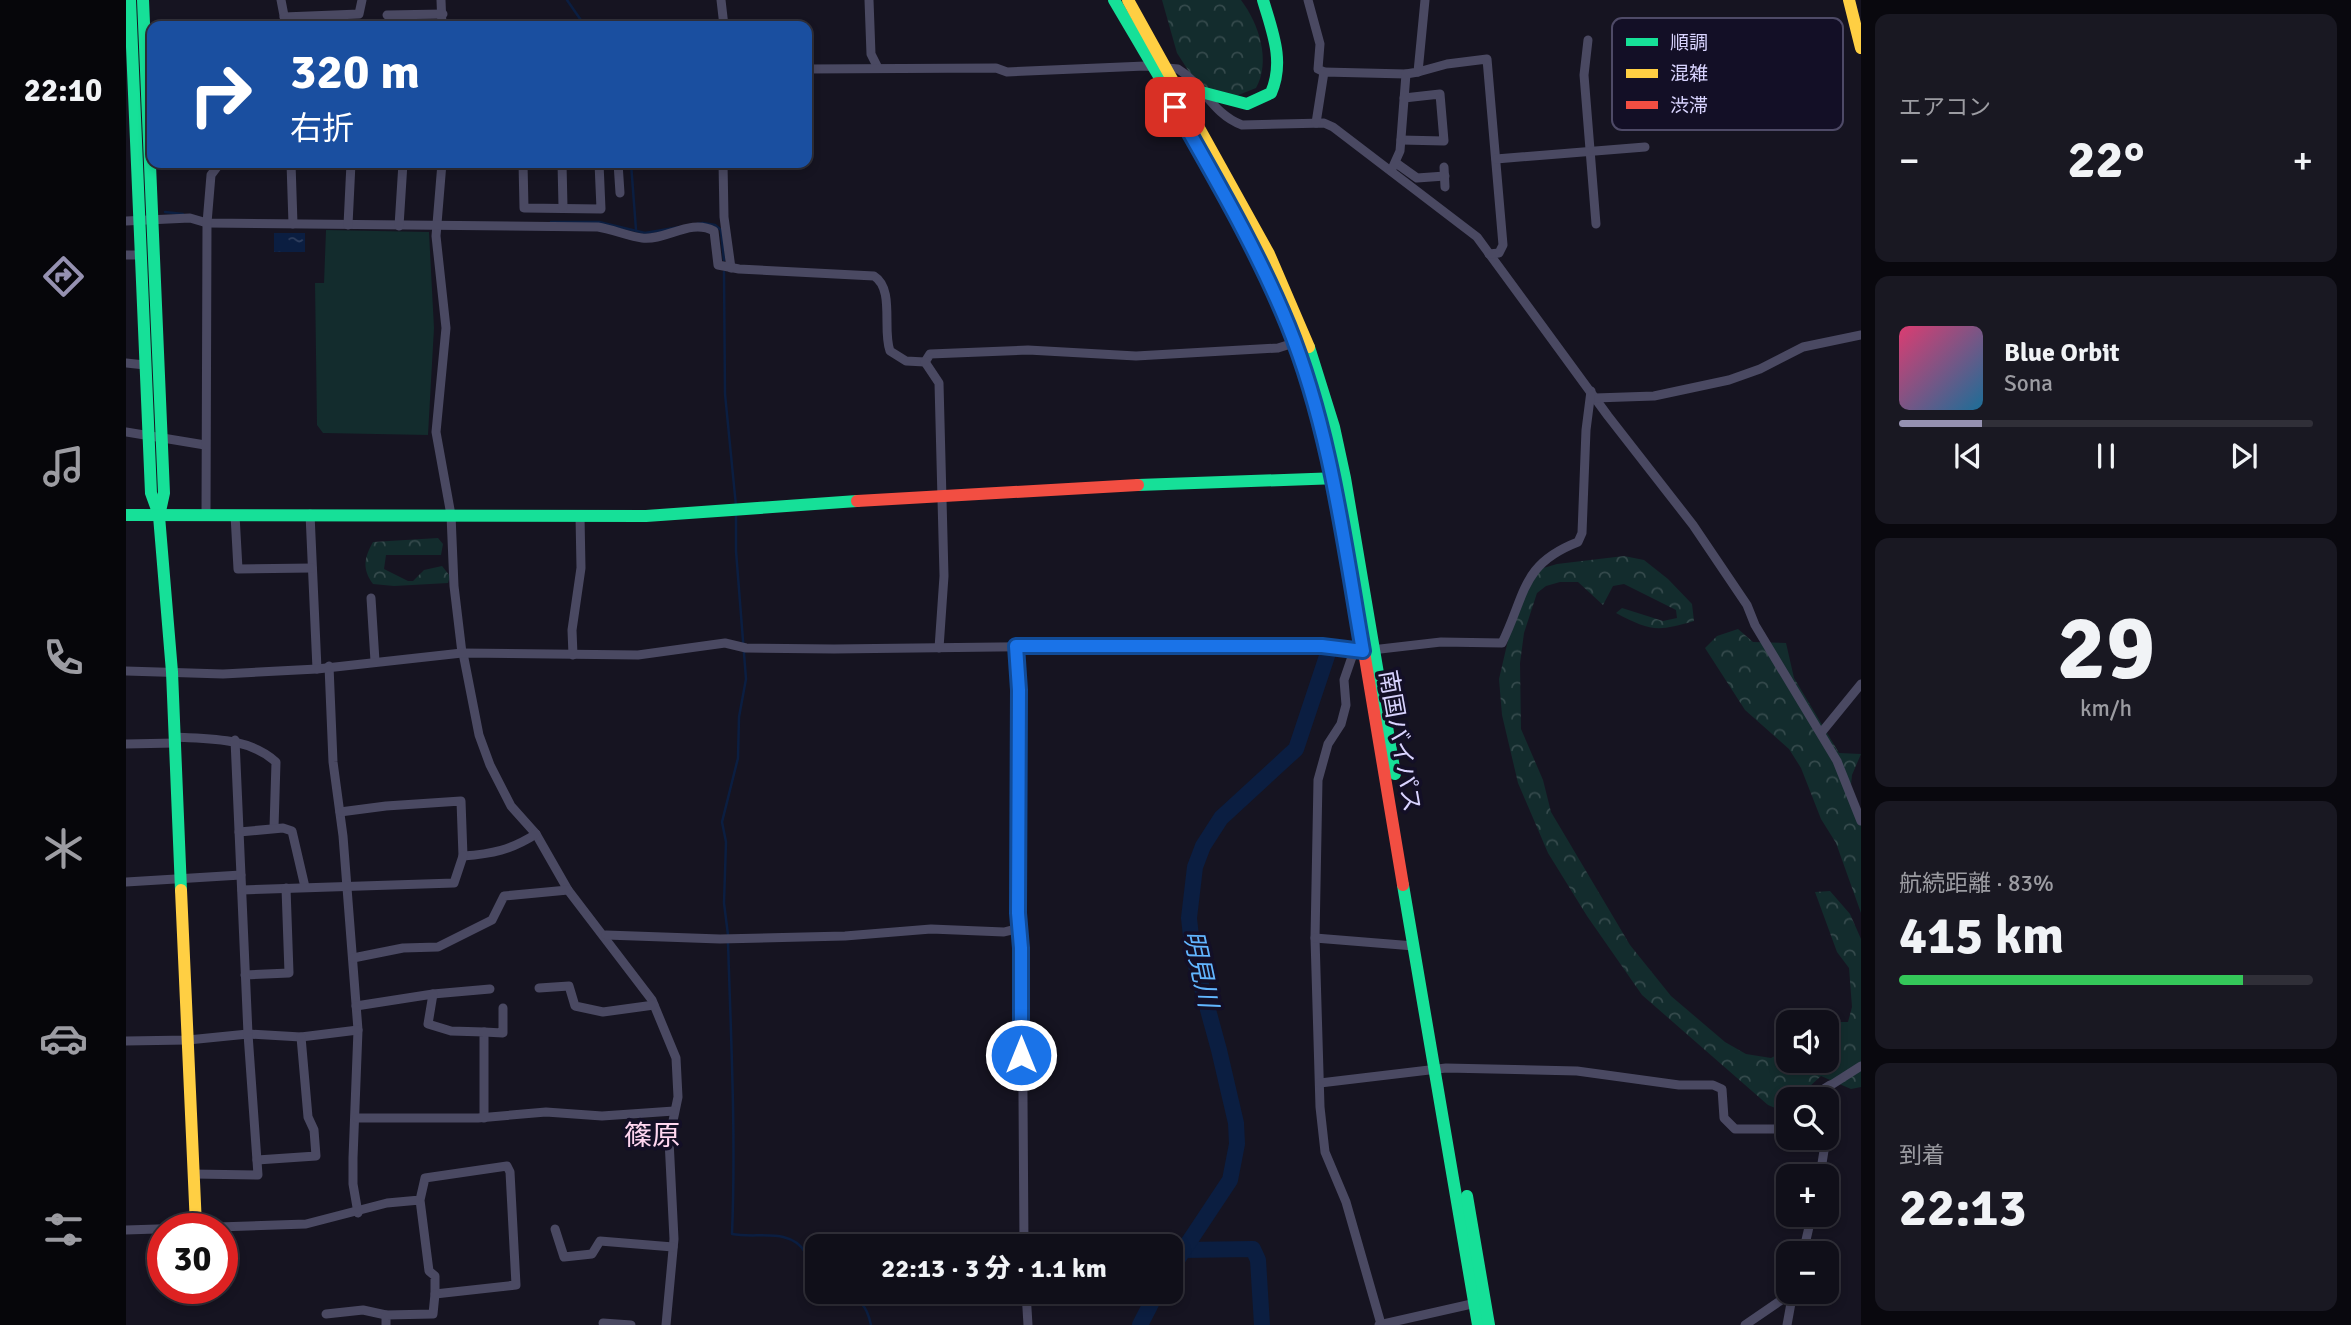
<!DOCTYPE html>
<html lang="ja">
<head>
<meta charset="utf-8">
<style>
	:root { --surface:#100f19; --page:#191822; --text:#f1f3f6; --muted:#9c9ca2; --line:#302f38; --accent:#9591b1 }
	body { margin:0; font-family:Signika,"Noto Sans JP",sans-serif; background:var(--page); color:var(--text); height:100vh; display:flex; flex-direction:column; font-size:26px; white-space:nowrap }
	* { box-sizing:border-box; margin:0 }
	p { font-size:23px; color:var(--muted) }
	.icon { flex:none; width:38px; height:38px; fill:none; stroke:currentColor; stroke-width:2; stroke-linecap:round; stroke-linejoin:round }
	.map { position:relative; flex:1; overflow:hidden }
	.panel { display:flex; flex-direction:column; gap:14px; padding:14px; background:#09080e; width:490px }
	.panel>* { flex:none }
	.hud { position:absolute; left:21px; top:21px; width:665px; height:147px; border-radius:14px; box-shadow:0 4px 10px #0003,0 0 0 2px var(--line); background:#1a4fa0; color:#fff; overflow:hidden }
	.fabs { position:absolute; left:1650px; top:1010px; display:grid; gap:14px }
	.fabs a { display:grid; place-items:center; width:63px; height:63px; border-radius:14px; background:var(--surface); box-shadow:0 4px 10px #0003,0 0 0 2px var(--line); font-size:35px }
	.speed { position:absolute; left:21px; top:1213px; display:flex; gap:14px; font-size:35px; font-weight:700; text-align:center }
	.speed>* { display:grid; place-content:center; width:91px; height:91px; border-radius:50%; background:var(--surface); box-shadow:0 4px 10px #0003,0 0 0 2px var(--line); line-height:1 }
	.speed .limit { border:10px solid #d22; background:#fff; color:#111 }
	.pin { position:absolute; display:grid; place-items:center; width:60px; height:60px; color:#fff; margin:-30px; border-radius:14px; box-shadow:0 4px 10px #0006 }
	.me { position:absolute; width:77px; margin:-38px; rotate:0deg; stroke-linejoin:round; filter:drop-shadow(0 0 5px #0008) }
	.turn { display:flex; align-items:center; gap:24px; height:147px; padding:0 28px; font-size:32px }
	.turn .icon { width:91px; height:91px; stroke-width:2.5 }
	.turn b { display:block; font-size:49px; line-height:60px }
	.big { font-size:52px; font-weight:800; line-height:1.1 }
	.panel .widget { flex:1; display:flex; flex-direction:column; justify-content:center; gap:10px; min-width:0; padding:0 24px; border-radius:14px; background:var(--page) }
	.panel .dial { align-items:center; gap:0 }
	.dial b { font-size:91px; line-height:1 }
	.song { display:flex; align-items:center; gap:21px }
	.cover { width:84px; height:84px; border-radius:10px; background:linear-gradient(135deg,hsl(340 70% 55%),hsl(200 70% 35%)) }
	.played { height:7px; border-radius:4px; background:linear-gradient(90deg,var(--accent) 20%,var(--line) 20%) }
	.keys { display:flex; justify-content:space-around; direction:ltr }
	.heat { display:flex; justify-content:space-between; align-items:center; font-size:38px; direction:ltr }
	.charge { height:10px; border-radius:5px; background:linear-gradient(90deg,#34c759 83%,var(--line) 0) }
	.trip { position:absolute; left:679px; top:1234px; width:378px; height:70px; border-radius:14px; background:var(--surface); box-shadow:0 4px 10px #0003,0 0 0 2px var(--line); font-weight:800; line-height:70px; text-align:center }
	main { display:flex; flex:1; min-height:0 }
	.tabs { display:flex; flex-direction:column; width:126px; justify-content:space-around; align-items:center; background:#06060a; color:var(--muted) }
	.tabs .icon { width:49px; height:49px }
	.tabs .selected { color:var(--accent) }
	.tabs b { font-size:32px; color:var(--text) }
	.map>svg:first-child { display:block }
</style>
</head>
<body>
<main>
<nav class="tabs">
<b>22:10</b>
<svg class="icon selected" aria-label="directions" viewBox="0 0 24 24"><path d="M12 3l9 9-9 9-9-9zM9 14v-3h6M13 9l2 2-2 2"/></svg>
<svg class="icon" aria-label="music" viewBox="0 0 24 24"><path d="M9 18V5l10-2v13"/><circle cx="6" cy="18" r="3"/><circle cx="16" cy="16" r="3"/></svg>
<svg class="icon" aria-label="phone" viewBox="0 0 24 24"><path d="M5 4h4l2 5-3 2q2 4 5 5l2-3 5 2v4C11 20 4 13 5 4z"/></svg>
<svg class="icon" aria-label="climate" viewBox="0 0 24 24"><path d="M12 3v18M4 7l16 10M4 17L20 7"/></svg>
<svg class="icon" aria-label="car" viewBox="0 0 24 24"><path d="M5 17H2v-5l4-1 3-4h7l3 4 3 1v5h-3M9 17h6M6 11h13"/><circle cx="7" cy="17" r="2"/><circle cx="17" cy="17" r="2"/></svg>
<svg class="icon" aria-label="filters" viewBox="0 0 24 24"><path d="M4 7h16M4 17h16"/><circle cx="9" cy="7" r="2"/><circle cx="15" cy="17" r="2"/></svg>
</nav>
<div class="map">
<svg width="1735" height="1325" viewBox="0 0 1735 1325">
	<defs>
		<pattern id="forest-crowns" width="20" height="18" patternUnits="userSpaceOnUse" patternTransform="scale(1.75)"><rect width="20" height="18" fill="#132c2d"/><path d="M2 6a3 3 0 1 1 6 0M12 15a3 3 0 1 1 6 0" fill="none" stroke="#354a4c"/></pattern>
		<pattern id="water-ripples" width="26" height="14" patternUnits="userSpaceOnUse" patternTransform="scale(1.75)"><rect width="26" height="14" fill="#0b1e41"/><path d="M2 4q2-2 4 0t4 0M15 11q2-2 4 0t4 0" fill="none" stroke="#2e3e5e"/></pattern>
	</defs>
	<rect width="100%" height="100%" fill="#161421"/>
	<g fill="url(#forest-crowns)">
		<path d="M 1036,0 L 1115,0 C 1133,24 1145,61 1130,88 L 1110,96 L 1087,92 L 1069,81 L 1051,53 Z"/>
		<path d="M 312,538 L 317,544 L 315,555 L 260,555 L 258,569 L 282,581 L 287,581 L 298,570 L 316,566 L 324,576 L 322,583 L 268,586 L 247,584 C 236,569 238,558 247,542 Z"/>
		<path d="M 1498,556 L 1518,560 L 1542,579 L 1566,604 L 1568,621 C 1531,632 1524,631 1490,613 L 1496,608 L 1537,621 L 1551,618 L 1550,610 L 1498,584 L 1487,586 L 1477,605 L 1452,582 L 1434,582 L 1420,586 L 1411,593 L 1398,633 L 1394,663 L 1395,729 L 1417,780 L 1425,812 L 1504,945 L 1545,996 L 1599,1042 L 1620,1054 L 1645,1058 L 1662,1049 L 1662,1060 L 1701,1060 L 1701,1022 L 1696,1022 L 1722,1022 L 1726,1007 L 1723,968 L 1711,952 L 1689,892 L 1704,891 L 1724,914 L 1735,939 L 1735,1087 L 1725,1089 L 1695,1076 L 1670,1099 L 1662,1099 L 1659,1112 L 1642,1105 L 1516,995 L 1461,916 L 1422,853 L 1392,783 L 1376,715 L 1373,679 L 1383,636 L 1407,571 L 1431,564 Z"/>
		<polygon points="1612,629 1627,642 1660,643 1668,678 1713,753 1735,754 1726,775 1724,795 1735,824 1735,913 1710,843 1695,819 1675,768 1663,749 1619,710 1579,648 1591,636"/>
	</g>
	<polygon fill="#132c2d" points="200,230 303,232 308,328 302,435 197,433 191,425 189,283 198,283"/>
	<rect fill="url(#water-ripples)" x="148" y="233" width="31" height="19"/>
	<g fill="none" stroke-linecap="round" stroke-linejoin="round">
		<g stroke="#0b1e41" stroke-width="2.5">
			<polyline points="441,0 459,26"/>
			<polyline points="505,163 510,230"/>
			<polyline points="39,212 57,214"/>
			<polyline points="425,222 473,222 519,233 577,223 589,225 595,230 598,260"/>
			<polyline points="598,272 599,394 610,506"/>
			<polyline points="602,935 598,903 600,842 596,822 612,758 613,717 620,679 610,551 610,512"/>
			<path d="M 602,942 C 605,1039 610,1136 606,1234 C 630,1239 664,1227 679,1252 C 685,1262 687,1274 691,1284"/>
			<path d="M 701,1292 C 727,1302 738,1293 745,1325"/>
		</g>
		<g stroke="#0b1e41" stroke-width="16">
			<polyline points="1057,1250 1127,1249 1132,1260 1136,1325"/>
			<polyline points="1045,1269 1104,1180 1111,1144 1110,1123 1093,1050 1067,955 1063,918 1069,867 1077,846 1095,818 1170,749 1203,650"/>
			<polyline points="1014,1325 1031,1292"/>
		</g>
		<g stroke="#4a4962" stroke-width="9">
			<polyline points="155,0 160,26"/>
			<polyline points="315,0 316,26"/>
			<polyline points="595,0 598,26"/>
			<polyline points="743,0 745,54 751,66"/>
			<polyline points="1182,0 1194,44 1192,69 1198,72"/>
			<polyline points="261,15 317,14"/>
			<polyline points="158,17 233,14 236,0"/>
			<polyline points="1462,40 1458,75 1470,224"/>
			<path d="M 681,69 L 870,68 L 881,72 L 1019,66 L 1052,69 C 1077,84 1086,114 1116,125 L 1198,123 L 1207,127 L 1351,237 L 1482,416 L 1567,525 L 1621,605 L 1629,625 L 1711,761 L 1735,821"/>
			<polyline points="1292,72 1321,64 1361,59 1377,245 1373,253 1363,254"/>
			<polyline points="1190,123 1198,72 1280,74"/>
			<polyline points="1275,140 1318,141 1314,94 1278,98"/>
			<polyline points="1370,159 1519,147"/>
			<polyline points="165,163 167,224"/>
			<polyline points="316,163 310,236 320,328 310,432 325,515 328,586 336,653"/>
			<polyline points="397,163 398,208 475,209 473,163"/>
			<polyline points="436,163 437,207"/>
			<polyline points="492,163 494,193"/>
			<polyline points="597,163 598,217 605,268"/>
			<polyline points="1270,163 1291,178 1319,176"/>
			<polyline points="1318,167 1319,187"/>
			<polyline points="1265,171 1274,151 1280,74 1292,72 1299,0"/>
			<path d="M 0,221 L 64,218 L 81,223 L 472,227 C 485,229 505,237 516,238 C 540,241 564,218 588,231 L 592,265 L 613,269 L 748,276 C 769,289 756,330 764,351 L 780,361 L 799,362"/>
			<polyline points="222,225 225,163"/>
			<polyline points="273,226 277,163"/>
			<polyline points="0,255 15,255"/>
			<polyline points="799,362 804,354 902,350 1010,356 1152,348 1171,342"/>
			<polyline points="799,362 813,383 818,576 813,648"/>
			<polyline points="0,363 19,365"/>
			<polyline points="1469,398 1528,396 1603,380 1634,369 1677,347 1735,335"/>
			<polyline points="0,432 79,445"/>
			<polyline points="184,514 191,669"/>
			<polyline points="80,515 81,223 85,175 94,163"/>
			<polyline points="109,515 112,569 186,568"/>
			<polyline points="245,598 249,661"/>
			<polyline points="890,646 893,689 892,913 896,948 898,1246"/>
			<polyline points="1228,651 1218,680 1220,705 1215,724 1202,744 1192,780 1189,938 1194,1107 1199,1152 1220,1202 1255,1324"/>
			<polyline points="337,653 353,735 364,765 385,806 410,834 442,890 526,1000 550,1058 552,1097 543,1140 548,1239 540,1325"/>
			<polyline points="447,655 446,630 455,568 454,516"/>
			<polyline points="203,666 207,762 217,836 232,1030 227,1158 227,1184 232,1213"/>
			<path d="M 0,671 L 97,674 L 191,669 L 336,653 L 512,655 L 599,643 L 620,648 L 708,649 L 1097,644 L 1214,646 L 1237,651 L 1315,642 L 1376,643 C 1400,594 1395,564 1452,542 L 1456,533 L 1460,430 L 1465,391"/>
			<polyline points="1695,733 1735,684"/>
			<path d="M 49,737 C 84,739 122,737 150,762 L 148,828"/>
			<polyline points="0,744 49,743"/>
			<path d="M 214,812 L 260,806 L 335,801 L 337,856 C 366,854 385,850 410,834"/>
			<polyline points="113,832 157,828 166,831 179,887"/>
			<polyline points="0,882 115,875"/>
			<polyline points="116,890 328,883 337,856"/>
			<polyline points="480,935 594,939 719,936 805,929 878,932 894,928"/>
			<polyline points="1189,938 1288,946"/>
			<polyline points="227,958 277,948 312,947 366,920 378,896 442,890"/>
			<polyline points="119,975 163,973 160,888"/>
			<polyline points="413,988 443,986 449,1006 477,1012 528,1005"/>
			<polyline points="307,994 364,989"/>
			<polyline points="230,1006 307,994 302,1024 325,1031 358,1032 358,1118"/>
			<polyline points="358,1032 377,1033 377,1008"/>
			<polyline points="0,1041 62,1040 122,1034 175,1037 232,1030"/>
			<polyline points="1194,1083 1320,1068 1451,1071 1553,1085 1587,1085 1596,1089 1598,1118 1609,1129 1658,1129 1662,1123"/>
			<polyline points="1682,1099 1704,1085"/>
			<polyline points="231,1118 352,1118 420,1112 476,1116 548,1111"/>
			<polyline points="1701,1126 1702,1087 1735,1066"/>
			<polyline points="131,1160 190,1156 188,1130 182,1117 175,1037"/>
			<polyline points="67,1174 132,1175 122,1034 109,740"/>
			<polyline points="1694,1176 1700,1138"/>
			<polyline points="429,1229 438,1257 466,1254 474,1241 547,1247"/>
			<polyline points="0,1230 180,1224 261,1203 294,1200 303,1271 309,1276 309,1294 390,1285 384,1172 381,1166 299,1178 294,1200"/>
			<polyline points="1677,1253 1686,1214"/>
			<polyline points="900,1292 902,1325"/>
			<polyline points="200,1314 237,1310 260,1315"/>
			<polyline points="477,1323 505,1325"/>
			<polyline points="260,1325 260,1315 307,1314 309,1294"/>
			<polyline points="1253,1325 1350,1303"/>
			<polyline points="1619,1325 1667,1292"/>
			<polyline points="1661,1325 1667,1292"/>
		</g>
		<g stroke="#16e098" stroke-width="12">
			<polyline points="4,0 25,493 33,515"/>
			<polyline points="17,0 38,493 33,516 46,672 55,890"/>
			<path d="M 988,0 C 1050,106 1116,210 1161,325 C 1192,401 1209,481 1223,562"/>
			<path d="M 1075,92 L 1121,104 L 1145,93 C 1159,61 1146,31 1137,0"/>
			<polyline points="1183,347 1208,427 1219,478 1269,774"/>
			<polyline points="1012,485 1213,478"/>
			<polyline points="0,515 520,516 731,501"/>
			<polyline points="1277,885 1352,1325"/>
			<polyline points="1341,1196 1363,1325"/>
		</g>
		<g stroke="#ffcf43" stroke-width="12">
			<polyline points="1002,0 1143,254 1183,347"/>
			<polyline points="1723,0 1735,48"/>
			<polyline points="55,890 70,1226"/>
		</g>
		<g stroke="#f24e42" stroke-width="12">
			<polyline points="731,501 1012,485"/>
			<polyline points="1223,562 1277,885"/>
		</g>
	</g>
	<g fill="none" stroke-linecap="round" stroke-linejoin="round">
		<defs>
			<path id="route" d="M 895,1055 L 895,948 L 892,913 L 893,690 L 890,646 L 1196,646 L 1237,651 C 1218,542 1204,428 1162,325 C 1131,249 1089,178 1049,107"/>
		</defs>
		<use href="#route" stroke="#114b97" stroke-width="18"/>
		<use href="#route" stroke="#1a73e8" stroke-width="12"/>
	</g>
	<g text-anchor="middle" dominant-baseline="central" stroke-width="7" stroke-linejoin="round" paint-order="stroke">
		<g font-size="24" fill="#d9d4ff" stroke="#130f26">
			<text transform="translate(1274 741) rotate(80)">南国バイパス</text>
		</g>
		<g font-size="26" font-style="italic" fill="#62b6ff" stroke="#130f26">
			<text transform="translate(1074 969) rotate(78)">明見川</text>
		</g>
		<g font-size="28" fill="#ffd6f0" stroke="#130f26">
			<text x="526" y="1136">篠原</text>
		</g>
	</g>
	<rect x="1486" y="18" width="231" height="112" rx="10" fill="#130f26" stroke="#4e4a67" stroke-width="2"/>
	<rect x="1500" y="38" width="32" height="8" fill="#16e098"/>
	<rect x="1500" y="69" width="32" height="9" fill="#ffcf43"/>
	<rect x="1500" y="101" width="32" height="8" fill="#f24e42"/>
	<g font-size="19" fill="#d9d4ff">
		<text x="1544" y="49">順調</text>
		<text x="1544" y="80">混雑</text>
		<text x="1544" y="112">渋滞</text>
	</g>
</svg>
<div class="fabs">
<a><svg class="icon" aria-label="sound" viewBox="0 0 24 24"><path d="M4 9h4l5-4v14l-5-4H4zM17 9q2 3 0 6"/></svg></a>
<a><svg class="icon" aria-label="search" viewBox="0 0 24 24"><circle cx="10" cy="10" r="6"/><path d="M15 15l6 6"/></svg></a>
<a>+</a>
<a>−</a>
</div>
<div class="speed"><div class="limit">30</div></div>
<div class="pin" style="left:1049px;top:107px;background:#d93025"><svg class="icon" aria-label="arrive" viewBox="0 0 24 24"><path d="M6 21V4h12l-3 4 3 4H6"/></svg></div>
<svg class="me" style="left:895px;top:1055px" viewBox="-20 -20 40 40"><circle r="17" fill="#1a73e8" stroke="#fff" stroke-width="3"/><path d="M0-11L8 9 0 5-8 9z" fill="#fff"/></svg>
<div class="trip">22:13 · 3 分 · 1.1 km</div>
<div class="hud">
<div class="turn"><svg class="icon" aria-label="right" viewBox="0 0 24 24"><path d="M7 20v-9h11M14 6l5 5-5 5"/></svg><div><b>320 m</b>右折</div></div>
</div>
</div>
<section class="panel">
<div class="widget"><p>エアコン</p>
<div class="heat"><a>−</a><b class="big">22°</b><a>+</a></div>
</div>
<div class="widget">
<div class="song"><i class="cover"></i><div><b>Blue Orbit</b><p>Sona</p></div></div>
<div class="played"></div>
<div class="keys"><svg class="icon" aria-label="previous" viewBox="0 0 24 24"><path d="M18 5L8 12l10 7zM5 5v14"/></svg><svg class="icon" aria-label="pause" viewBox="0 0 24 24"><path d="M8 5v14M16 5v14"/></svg><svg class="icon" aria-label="next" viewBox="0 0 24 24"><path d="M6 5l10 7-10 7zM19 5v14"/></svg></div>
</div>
<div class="widget dial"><b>29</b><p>km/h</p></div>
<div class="widget"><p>航続距離 · 83%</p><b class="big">415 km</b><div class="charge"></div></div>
<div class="widget"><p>到着</p><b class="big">22:13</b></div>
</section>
</main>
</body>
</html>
